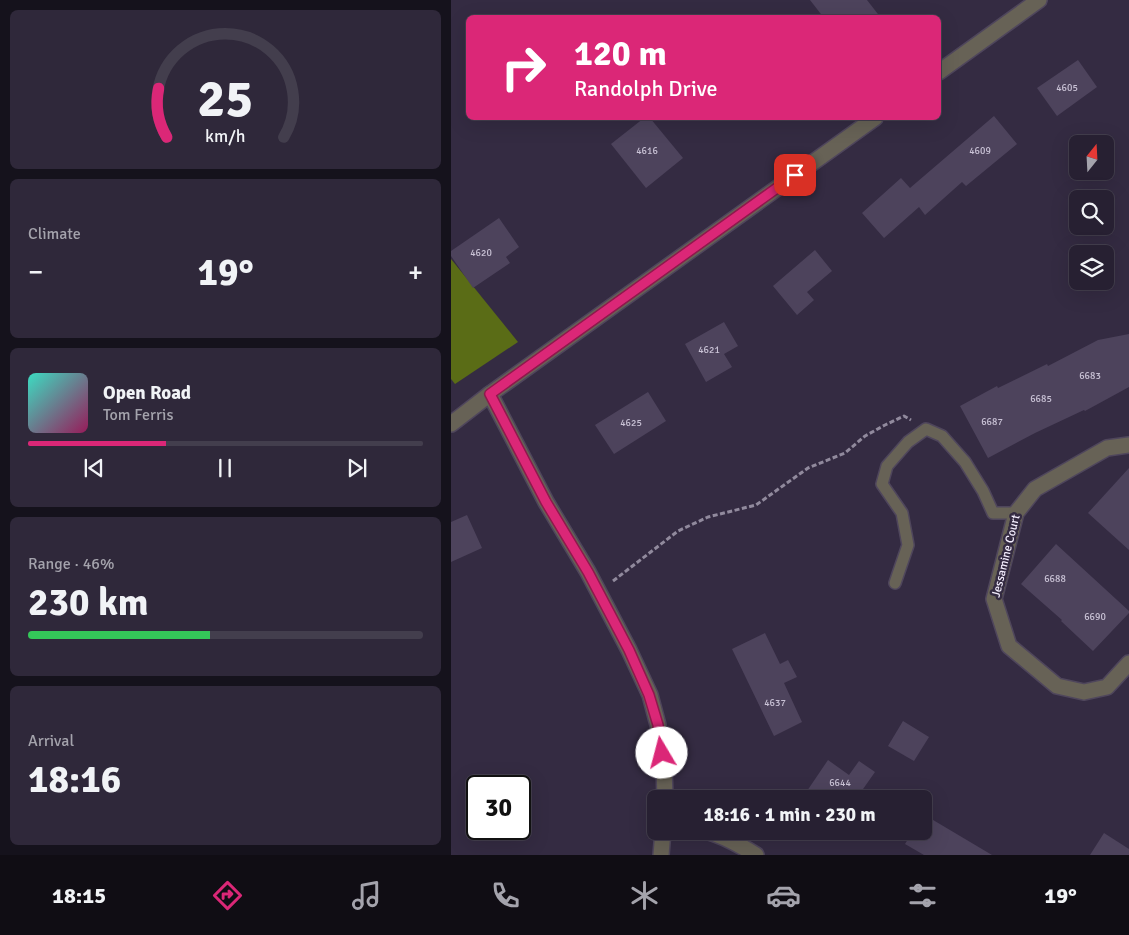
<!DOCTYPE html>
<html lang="en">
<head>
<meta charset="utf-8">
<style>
	:root { --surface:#272032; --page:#2f283a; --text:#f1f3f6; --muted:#a4a3ac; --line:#433e4d; --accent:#db2777 }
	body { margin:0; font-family:Signika,sans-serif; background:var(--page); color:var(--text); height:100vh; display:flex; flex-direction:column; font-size:19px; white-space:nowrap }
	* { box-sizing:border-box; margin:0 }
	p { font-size:16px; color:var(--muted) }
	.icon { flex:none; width:28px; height:28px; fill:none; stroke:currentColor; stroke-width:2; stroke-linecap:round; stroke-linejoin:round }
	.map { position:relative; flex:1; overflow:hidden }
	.side { display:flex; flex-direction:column; gap:10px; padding:10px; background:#15121c; width:451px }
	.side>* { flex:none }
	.guide { position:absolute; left:15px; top:15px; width:475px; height:105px; border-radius:8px; box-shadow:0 5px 20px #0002,0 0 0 1px var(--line); background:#db2777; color:#fff; overflow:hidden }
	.needle { width:32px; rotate:18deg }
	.buttons { position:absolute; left:618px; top:135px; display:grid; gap:10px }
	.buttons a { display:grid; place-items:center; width:45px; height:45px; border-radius:8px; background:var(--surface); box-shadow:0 5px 20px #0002,0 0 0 1px var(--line); font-size:25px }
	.speed { position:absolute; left:15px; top:775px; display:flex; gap:10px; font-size:25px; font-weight:700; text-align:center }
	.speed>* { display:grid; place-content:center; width:65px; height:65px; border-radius:50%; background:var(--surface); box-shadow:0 5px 20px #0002,0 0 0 1px var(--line); line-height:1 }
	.speed .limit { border:2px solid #111; border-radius:8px; background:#fff; color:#111 }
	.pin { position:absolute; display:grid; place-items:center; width:42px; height:42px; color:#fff; margin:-21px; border-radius:10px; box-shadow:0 2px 8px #0006 }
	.me { position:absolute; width:55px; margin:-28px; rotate:352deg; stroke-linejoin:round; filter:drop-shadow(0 0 4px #0008) }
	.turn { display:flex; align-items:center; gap:18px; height:105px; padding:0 25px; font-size:22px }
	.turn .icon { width:65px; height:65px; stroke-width:2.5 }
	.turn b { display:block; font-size:35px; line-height:42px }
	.big { font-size:38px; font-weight:800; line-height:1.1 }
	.side .card { flex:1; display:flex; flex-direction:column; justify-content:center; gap:8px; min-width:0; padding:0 18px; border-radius:8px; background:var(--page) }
	.side .dial { align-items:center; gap:0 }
	.dial svg { height:130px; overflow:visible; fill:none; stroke:var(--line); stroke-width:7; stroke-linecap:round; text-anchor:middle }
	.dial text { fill:var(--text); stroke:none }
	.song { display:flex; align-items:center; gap:15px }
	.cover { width:60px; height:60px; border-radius:8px; background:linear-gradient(135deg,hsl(170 70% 55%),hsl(330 70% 35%)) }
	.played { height:5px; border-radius:2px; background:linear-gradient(90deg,var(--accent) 35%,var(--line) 35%) }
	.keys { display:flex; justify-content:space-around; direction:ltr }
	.heat { display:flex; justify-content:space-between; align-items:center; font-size:28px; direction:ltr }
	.charge { height:8px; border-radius:4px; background:linear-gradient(90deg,#34c759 46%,var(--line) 0) }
	.trip { position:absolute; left:196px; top:790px; width:285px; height:50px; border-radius:8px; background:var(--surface); box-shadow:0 5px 20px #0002,0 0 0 1px var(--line); font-weight:800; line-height:50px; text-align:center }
	.dock { display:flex; height:80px; justify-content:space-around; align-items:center; background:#100d14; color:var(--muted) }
	.dock .icon { width:35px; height:35px }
	.dock .current { color:var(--accent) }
	.dock b { font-size:22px; color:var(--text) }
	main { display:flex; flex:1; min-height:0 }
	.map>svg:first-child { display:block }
</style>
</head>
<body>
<main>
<section class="side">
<div class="card dial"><svg viewBox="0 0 100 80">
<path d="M14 69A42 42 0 1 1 86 69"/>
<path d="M14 69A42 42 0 0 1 9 39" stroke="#db2777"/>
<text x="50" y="56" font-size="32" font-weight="700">25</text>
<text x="50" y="72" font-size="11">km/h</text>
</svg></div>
<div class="card"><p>Climate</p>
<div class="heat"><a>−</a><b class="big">19°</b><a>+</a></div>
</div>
<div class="card">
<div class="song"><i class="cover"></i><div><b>Open Road</b><p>Tom Ferris</p></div></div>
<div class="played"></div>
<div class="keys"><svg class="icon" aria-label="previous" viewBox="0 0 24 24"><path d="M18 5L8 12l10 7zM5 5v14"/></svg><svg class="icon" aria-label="pause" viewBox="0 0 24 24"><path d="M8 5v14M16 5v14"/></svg><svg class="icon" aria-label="next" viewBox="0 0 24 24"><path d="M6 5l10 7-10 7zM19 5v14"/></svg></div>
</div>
<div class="card"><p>Range · 46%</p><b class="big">230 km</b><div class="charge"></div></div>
<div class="card"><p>Arrival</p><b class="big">18:16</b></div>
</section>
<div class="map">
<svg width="678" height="855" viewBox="0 0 678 855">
	<rect width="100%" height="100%" fill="#342b42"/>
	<polygon fill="#5a6c16" points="0,259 67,342 4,384 0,379"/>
	<g fill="#4d435c">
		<polygon points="359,0 416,0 430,18 373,18"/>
		<polygon points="627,60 646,87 606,116 586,88"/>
		<polygon points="543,116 566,144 515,186 511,182 474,215 468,207 433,238 411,213 450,178 459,188"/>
		<polygon points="193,118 199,118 232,158 195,188 160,144"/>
		<polygon points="48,218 68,247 55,257 59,263 22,288 0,256 0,251"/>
		<polygon points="364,250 381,271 356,292 363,300 346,315 322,286"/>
		<polygon points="273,322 287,346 273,354 281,367 255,382 234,344"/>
		<polygon points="678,334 678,387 634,411 633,410 584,433 537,458 509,406 546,386 547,388 596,364 597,366 647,340"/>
		<polygon points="197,392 215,421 163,454 144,425"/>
		<polygon points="678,468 678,550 637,513"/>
		<polygon points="16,515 31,548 0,562 0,522"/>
		<polygon points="605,544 678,611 678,613 642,651 610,621 611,620 570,584"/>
		<polygon points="314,633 329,664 337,660 346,677 333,683 351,722 323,736 281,649"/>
		<polygon points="452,721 478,737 463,761 437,746"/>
		<polygon points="377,760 398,775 408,761 424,772 405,799 368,799 356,791"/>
		<polygon points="472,814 541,855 473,855 454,844 462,831 472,831"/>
		<polygon points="653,833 678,849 678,855 639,855"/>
	</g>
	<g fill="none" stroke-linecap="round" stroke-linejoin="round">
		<defs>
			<polyline id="lane" points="444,583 457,545 451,513 431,484 436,466 457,442 475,429 491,436 514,462 532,491 542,513 565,513"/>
			<g id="street">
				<polyline points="488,72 588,0"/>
				<polyline points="39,394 95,502 137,572 178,650 199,695 207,725 213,766 214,799"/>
				<polyline points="0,424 39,394 424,118"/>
				<polyline points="678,445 656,448 584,489 565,513 543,599 558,646 606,686 633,692 656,687 678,663"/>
				<path d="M 255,831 C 273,836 289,845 305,855"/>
				<polyline points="210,855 212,831"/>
			</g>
		</defs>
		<use href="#lane" stroke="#4f465c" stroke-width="14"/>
		<use href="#street" stroke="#4f465c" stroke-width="18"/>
		<polyline stroke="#918a9d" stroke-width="3" stroke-dasharray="5 2.5" stroke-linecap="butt" points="162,581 227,531 257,517 305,505 357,468 394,453 414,436 434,425 453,416 460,420"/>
		<use href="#lane" stroke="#676256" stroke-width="11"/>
		<use href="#street" stroke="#676256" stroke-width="15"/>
	</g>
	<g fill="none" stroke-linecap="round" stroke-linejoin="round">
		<defs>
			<polyline id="route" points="211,753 207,725 198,695 178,650 137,572 95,502 39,394 344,175"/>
		</defs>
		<use href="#route" stroke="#8e194d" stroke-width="12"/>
		<use href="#route" stroke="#db2777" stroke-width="9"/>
	</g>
	<g text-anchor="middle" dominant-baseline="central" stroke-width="5" stroke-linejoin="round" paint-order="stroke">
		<g font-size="10" fill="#cac3d6">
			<text x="616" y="88">4605</text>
			<text x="196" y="151">4616</text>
			<text x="529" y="151">4609</text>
			<text x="30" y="253">4620</text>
			<text x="258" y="350">4621</text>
			<text x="639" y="376">6683</text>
			<text x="590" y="399">6685</text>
			<text x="541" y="422">6687</text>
			<text x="180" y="423">4625</text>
			<text x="604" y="579">6688</text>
			<text x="644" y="617">6690</text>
			<text x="324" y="703">4637</text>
			<text x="389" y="783">6644</text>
		</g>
		<g font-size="12" fill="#f4eefe" stroke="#342b42">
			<text transform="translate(555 556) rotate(-76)">Jessamine Court</text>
		</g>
	</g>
</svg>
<div class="buttons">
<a><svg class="needle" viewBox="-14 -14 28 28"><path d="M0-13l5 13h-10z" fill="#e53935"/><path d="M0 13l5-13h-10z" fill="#a4a3ac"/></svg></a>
<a><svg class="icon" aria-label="search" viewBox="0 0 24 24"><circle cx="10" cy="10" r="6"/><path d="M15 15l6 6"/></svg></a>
<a><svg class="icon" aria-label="layers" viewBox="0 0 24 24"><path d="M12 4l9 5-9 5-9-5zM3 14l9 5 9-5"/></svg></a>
</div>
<div class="speed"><div class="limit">30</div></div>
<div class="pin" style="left:344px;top:175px;background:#d93025"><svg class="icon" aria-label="arrive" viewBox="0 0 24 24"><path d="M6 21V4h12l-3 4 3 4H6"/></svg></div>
<svg class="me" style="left:211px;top:753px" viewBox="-20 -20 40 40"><circle r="19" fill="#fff"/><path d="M0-13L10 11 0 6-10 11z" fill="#db2777"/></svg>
<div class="trip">18:16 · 1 min · 230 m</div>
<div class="guide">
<div class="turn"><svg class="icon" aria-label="right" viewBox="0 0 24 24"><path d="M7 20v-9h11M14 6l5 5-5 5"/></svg><div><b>120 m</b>Randolph Drive</div></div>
</div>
</div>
</main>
<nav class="dock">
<b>18:15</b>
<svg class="icon current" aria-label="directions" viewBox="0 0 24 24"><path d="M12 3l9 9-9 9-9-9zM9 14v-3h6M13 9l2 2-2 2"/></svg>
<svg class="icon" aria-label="music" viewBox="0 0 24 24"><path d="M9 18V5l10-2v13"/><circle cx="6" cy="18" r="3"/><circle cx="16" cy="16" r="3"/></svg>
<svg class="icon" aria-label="phone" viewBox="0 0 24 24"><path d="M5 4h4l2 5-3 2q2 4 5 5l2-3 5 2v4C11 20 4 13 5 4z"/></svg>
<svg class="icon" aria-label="climate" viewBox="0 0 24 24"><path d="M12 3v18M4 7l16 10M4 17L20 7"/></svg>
<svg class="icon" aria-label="car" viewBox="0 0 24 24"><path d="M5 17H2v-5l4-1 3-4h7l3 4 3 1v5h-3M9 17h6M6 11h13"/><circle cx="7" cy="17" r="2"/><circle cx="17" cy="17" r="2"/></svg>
<svg class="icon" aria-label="filters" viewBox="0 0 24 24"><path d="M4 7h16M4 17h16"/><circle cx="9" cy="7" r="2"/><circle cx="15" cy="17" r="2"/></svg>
<b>19°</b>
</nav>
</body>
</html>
